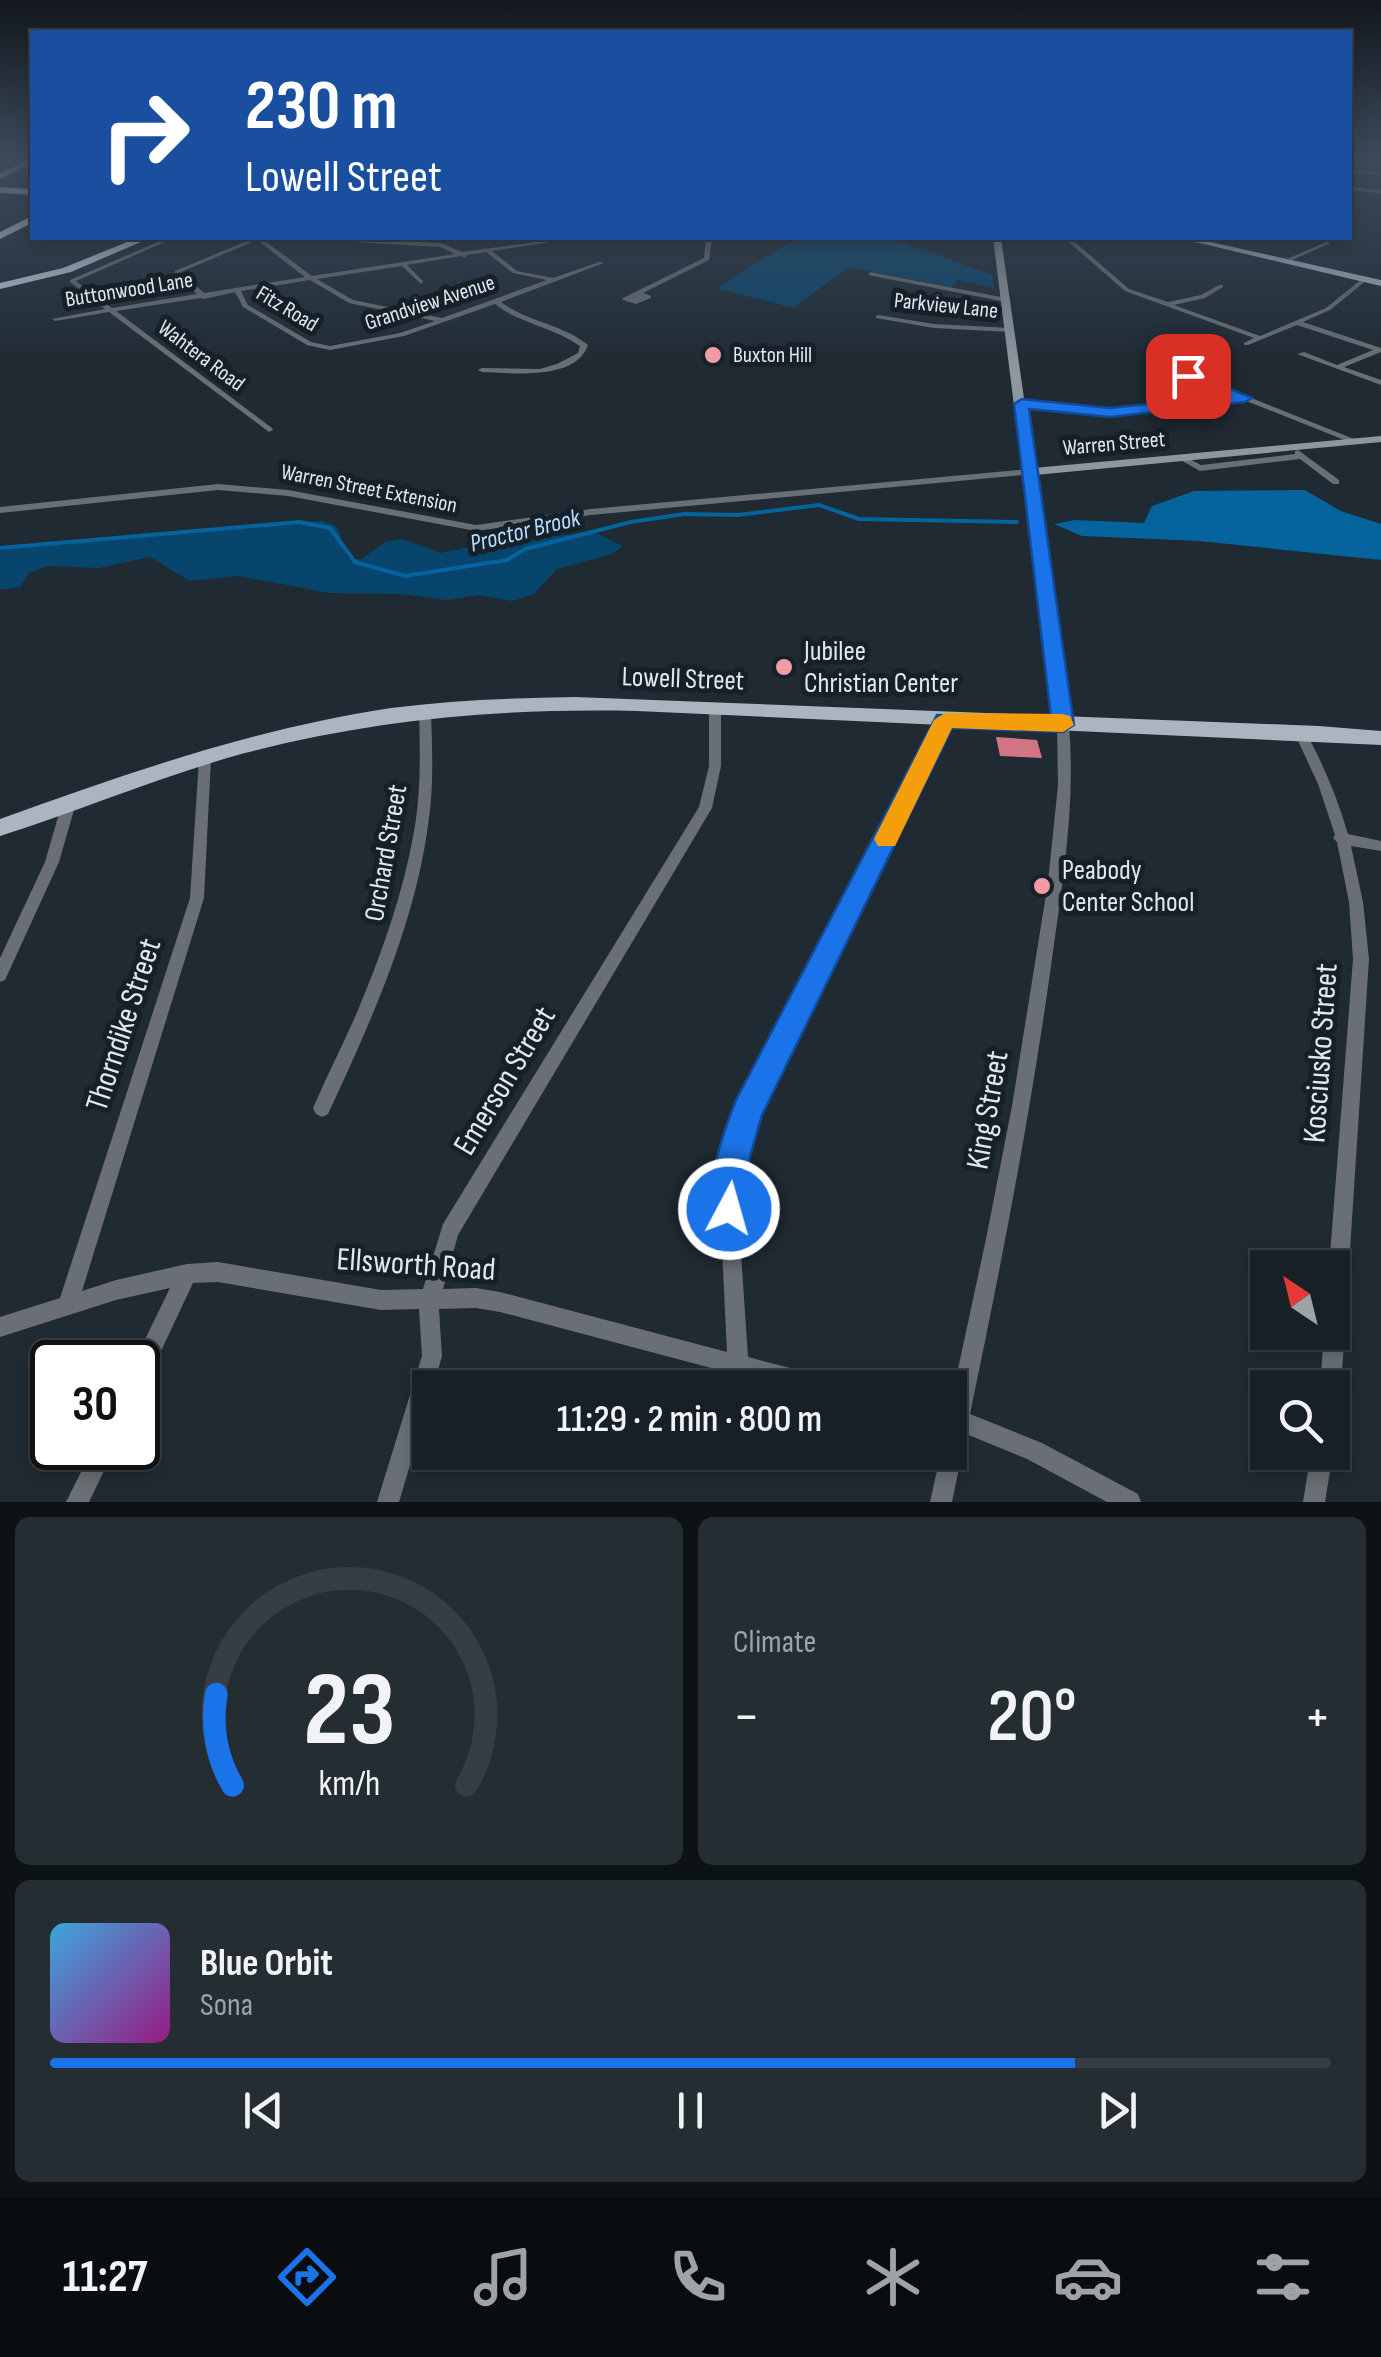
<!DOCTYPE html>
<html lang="en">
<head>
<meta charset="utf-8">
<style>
	:root { --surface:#172026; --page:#242d32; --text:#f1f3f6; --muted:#9ea3a7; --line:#363e43; --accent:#1a73e8 }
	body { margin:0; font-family:"Sofia Sans Condensed",sans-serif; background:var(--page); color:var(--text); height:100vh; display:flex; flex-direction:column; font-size:38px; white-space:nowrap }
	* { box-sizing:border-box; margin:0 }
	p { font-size:32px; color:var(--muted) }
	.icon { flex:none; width:55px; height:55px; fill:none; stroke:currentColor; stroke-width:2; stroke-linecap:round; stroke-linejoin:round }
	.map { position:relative; height:1502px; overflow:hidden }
	.panel { display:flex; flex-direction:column; gap:15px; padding:15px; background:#0d1215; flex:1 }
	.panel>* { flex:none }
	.top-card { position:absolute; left:30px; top:30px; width:1322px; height:210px; border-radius:0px; box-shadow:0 5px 15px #0003,0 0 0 2px var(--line); background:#1a4fa0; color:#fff; overflow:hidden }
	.needle { width:65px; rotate:325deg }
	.fabs { position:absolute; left:1250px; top:1250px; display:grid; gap:20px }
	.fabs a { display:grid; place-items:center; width:100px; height:100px; border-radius:0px; background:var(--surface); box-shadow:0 5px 15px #0003,0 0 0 2px var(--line); font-size:50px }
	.speed { position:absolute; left:30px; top:1340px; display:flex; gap:20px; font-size:50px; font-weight:700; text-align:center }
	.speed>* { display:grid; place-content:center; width:130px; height:130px; border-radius:50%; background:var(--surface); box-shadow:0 5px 15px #0003,0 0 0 2px var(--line); line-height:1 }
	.speed .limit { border:5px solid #111; border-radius:15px; background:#fff; color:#111 }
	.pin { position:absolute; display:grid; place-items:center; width:85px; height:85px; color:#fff; margin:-42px; border-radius:20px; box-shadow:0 5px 15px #0006 }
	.me { position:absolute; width:110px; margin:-55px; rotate:6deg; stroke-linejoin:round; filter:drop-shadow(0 0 8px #0008) }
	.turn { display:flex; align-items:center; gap:35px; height:210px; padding:0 50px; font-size:45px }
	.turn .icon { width:130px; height:130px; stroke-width:2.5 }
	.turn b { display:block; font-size:70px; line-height:85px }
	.big { font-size:75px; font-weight:600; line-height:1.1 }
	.panel .card { flex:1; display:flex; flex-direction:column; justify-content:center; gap:15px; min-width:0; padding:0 35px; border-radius:15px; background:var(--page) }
	.panel .dial { align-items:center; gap:0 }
	.dial svg { height:260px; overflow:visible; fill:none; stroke:var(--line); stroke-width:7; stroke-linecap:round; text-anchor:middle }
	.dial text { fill:var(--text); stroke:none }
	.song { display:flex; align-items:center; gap:30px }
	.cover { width:120px; height:120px; border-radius:15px; background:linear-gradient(135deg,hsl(200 70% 55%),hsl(310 70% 35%)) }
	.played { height:10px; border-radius:5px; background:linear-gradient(90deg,var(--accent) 80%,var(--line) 80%) }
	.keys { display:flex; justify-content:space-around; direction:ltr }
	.heat { display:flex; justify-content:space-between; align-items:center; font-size:55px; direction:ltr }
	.panel .tiles { flex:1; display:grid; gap:15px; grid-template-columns:1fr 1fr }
	.card:last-child { grid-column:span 2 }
	.trip { position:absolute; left:412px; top:1370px; width:555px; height:100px; border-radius:0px; background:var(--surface); box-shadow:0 5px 15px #0003,0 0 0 2px var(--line); font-weight:600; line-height:100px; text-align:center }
	.tabs { display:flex; height:160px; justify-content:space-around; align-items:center; background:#090d0f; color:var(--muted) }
	.tabs .icon { width:70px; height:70px }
	.tabs .selected { color:var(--accent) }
	.tabs b { font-size:45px; color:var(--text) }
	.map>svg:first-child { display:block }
</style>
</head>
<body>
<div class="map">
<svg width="1381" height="1502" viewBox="0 0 1381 1502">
	<rect width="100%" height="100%" fill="#1f2a33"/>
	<g fill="#08456d">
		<polygon points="797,238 892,238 992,275 994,288 959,280 951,287 849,267 793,308 717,288"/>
		<path d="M 322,521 L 336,526 C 343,537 340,548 349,559 L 361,559 L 385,542 L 402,539 L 441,553 L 493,542 L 594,532 L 623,546 L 612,554 L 557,569 L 534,594 L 512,601 L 479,595 L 447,600 L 401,594 L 330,593 L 238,576 L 190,581 L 150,557 L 99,568 L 48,566 L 29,573 L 20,587 L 0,590 L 0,551 C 34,539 72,544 107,540 C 179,533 249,522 322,521 Z"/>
	</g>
	<polygon fill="#05639d" points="1305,490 1341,511 1381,524 1381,560 1199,541 1082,536 1054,524 1075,520 1144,523 1152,506 1194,491"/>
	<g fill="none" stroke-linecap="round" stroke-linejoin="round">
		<polyline stroke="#05639d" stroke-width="4" points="0,548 299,522 330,528 355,562 405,576 507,560 525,549 631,522 684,514 738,515 819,505 859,519 1017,522"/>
	</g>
	<polygon fill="#d47585" points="996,737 1037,740 1042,758 1000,756"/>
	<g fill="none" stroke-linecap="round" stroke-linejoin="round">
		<g fill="#696f74" fill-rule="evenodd">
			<polygon points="1367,156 1381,157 1381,159"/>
			<polygon points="1350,170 1381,173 1381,175 1350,172"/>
			<polygon points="1350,187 1381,190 1381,194 1350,189"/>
			<path d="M 167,238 L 174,238 L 76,281 L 112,308 L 197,294 L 175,273 L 175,271 L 254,238 L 261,238 L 312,276 L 455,254 L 440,247 L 318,240 L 316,238 L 441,243 L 462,252 L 566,238 L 564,240 L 492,251 L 517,271 L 553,278 L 599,262 L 604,263 L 501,302 C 527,322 562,324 588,345 C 576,381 512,373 482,372 L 478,370 L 482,368 L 540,369 L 557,364 L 578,353 L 580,346 C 554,327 520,324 495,304 L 404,336 L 330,350 L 307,345 L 243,307 L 235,292 L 204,299 L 201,298 L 116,311 L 272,428 L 273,430 L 269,432 L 109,312 L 55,321 L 52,319 L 105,309 L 70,282 L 70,280 ZM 257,240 L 305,277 L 204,293 L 181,272 ZM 486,252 L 513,273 L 547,280 L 442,318 L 353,300 L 317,279 L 402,266 L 421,284 L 423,281 L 407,265 L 461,256 L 465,258 L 467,255 ZM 310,280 L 349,303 L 435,321 L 400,333 L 330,346 L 311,342 L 248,305 L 241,291 Z"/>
			<polygon points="706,238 712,238 709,260 643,293 651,296 651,298 636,304 623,300 623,298 704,258"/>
			<polygon points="1064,238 1070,238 1129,289 1168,302 1201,295 1219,285 1223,285 1223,287 1205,298 1174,305 1260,336 1326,308 1363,278 1367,278 1367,280 1330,310 1303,322 1381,348 1381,352 1344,367 1381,380 1381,385 1297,354 1304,352 1337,365 1373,350 1297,325 1248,345 1244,345 1244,343 1254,338 1125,291"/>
			<polygon points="1326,242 1331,243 1292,260 1287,259"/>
			<polygon points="870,272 1006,298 1009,300 1006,302 868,275"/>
			<polygon points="878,315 934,324 1010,328 1013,330 1010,332 934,328 876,318 876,316"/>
			<polygon points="1185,374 1191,374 1359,441 1352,443 1244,400 1110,415 1021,405 1017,403 1021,401 1110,411 1235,397 1185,378"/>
			<polygon points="1298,450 1339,480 1339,484 1333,484 1300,459 1200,471 1177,458 1184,456 1201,465 1295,454 1295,451"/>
			<polygon points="1030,469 1034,472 1033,474 591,515 476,531 288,496 218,490 0,513 0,507 218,484 288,490 476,525 591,509"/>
			<polygon points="715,706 721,710 721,766 712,808 458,1235 443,1289 476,1288 500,1292 727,1352 720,1209 731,1133 774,1036 939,720 945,716 951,720 786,1046 749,1133 738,1209 748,1357 825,1377 832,1381 835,1388 784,1388 741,1376 738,1377 730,1373 500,1312 476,1308 439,1309 442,1356 433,1388 430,1388 430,1398 399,1502 377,1502 422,1356 419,1309 381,1310 218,1282 193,1283 145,1385 138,1388 138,1362 134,1362 170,1288 116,1300 0,1337 0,1317 60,1298 190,898 199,759 201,756 205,754 211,759 204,898 82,1291 116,1280 187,1264 218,1262 381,1290 423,1289 443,1224 699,807 709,766 709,710"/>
			<path d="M 425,707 L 431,711 C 432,747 434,782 429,818 C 416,923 372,1019 328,1114 L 322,1117 L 316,1114 L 313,1108 C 327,1075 344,1043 358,1010 C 384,948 406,885 416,819 C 421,783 420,747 419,711 Z"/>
			<path d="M 1063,721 L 1069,725 C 1076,806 1062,886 1051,966 C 1030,1117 1001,1266 970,1414 L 1042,1443 L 1138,1494 L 1141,1502 L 1107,1502 L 1027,1459 L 966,1434 L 952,1502 L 930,1502 L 941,1452 L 950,1452 L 950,1406 L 986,1239 L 1012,1106 L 1048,882 L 1058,785 L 1057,725 Z"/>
			<path d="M 1300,728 L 1304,729 C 1323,763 1337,797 1348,834 L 1381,841 L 1381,851 L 1351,846 L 1363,902 L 1369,959 L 1341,1388 L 1337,1395 L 1332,1397 L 1332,1388 L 1320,1388 L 1324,1332 L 1332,1332 L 1332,1268 L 1329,1268 L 1353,959 L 1349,902 L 1337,842 L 1333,838 L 1335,835 L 1318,784 L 1294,732 Z"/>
			<polygon points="69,798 74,799 76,803 59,862 5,980 0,982 0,958 45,862 62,803 64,799"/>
			<polygon points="93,1448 115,1448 89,1502 66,1502"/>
			<polygon points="1332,1451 1333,1452 1325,1502 1303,1502 1311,1452 1332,1452"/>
		</g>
		<polygon fill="#8e979e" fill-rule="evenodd" points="993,238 1001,238 1034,468 1381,436 1381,442 1035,475 1072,725 1063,731 1054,725"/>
		<g fill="#aab5bf" fill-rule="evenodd">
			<polygon points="1178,238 1193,238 1381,280 1381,286"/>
			<path d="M 575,697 L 1319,726 L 1381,731 L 1381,745 L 637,711 C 503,708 375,719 245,753 C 161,776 82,810 0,836 L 0,819 C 127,773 257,728 391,708 C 452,700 514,698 575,697 Z"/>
		</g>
		<g fill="#c4d1dd" fill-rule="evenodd">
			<polygon points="32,159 32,164 0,179 0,173"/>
			<polygon points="0,187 32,189 32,195 0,193"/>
			<polygon points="32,216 32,223 0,239 0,232"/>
			<polygon points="137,238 150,238 71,272 0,289 0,283 63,268"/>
		</g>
	</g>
	<linearGradient id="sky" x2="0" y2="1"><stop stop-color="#11171c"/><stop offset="0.43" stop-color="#3c4a5b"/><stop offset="1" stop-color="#3c4a5b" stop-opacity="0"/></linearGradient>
	<rect width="1381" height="366" fill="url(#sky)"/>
	<path fill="#1a73e8" stroke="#114b97" stroke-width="2.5" d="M 1183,373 L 1193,373 L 1252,398 L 1245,402 L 1110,417 L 1029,409 L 1074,725 L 1063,732 L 952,728 L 762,1115 L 750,1157 L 746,1209 L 741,1221 L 729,1226 L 717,1221 C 703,1187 723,1133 736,1100 L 937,715 L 1051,717 L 1014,404 L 1022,399 L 1110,408 L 1227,396 L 1183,378 Z"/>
	<polygon fill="#f59e0b" points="945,713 1062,714 1070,716 1074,725 1063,732 952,728 895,846 878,846 874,839 934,720"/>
	<g fill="#f39aa7" stroke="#162029" stroke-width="4">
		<circle cx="713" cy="355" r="10"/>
		<circle cx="784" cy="667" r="10"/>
		<circle cx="1042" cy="886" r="10"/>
	</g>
	<g text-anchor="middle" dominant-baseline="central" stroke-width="10" stroke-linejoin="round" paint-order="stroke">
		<g font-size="22" fill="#e1e8ee" stroke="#162029">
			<text transform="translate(129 290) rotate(-9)">Buttonwood Lane</text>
			<text transform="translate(430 303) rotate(-18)">Grandview Avenue</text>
			<text transform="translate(946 306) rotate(6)">Parkview Lane</text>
			<text transform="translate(287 309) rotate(31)">Fitz Road</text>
			<text transform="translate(201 356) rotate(37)">Wahtera Road</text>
			<text transform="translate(1114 444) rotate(-5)">Warren Street</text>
			<text transform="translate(369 489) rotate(11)">Warren Street Extension</text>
		</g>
		<g font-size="22" fill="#e1e8ee" stroke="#162029" text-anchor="start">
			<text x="733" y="355">Buxton Hill</text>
		</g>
		<g font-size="25" font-style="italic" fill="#b8ddfe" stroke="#162029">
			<text transform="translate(525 531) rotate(-14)">Proctor Brook</text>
		</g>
		<g font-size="28" fill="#e1e8ee" stroke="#162029" text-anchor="start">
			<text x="804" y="651">Jubilee<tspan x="804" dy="32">Christian Center</tspan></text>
			<text x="1062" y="870">Peabody<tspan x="1062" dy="32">Center School</tspan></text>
		</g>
		<g font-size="28" fill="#e1e8ee" stroke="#162029">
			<text transform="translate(683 679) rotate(2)">Lowell Street</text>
			<text transform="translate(386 853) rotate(-80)">Orchard Street</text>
		</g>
		<g font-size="32" fill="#e1e8ee" stroke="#162029">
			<text transform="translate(124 1025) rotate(-72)">Thorndike Street</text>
			<text transform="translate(1321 1053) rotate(-86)">Kosciusko Street</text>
			<text transform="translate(505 1081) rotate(-59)">Emerson Street</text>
			<text transform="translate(988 1110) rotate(-80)">King Street</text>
			<text transform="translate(416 1265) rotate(4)">Ellsworth Road</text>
		</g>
	</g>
</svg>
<div class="fabs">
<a><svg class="needle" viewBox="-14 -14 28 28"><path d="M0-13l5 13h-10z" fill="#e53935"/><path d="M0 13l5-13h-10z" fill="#9ea3a7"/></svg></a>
<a><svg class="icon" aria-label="search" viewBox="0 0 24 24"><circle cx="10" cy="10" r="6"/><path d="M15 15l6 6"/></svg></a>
</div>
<div class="speed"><div class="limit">30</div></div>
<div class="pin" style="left:1188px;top:376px;background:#d93025"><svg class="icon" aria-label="arrive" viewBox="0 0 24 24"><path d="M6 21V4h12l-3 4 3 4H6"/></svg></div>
<svg class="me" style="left:729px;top:1209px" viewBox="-20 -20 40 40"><circle r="17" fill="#1a73e8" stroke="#fff" stroke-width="3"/><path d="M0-11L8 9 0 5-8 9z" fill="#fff"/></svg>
<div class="trip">11:29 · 2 min · 800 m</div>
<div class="top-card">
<div class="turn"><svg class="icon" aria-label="right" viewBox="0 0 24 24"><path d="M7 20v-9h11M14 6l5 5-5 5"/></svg><div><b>230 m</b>Lowell Street</div></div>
</div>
</div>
<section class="panel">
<div class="tiles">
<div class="card dial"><svg viewBox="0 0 100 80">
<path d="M14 69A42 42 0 1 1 86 69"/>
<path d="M14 69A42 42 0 0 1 9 41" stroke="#1a73e8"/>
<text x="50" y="56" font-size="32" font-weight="700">23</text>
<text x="50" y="72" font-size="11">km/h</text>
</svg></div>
<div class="card"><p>Climate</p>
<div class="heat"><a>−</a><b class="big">20°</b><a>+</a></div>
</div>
<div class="card">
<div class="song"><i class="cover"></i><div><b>Blue Orbit</b><p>Sona</p></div></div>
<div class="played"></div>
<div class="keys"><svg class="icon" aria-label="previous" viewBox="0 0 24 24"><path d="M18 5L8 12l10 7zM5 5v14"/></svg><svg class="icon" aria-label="pause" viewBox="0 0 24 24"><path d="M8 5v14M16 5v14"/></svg><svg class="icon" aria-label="next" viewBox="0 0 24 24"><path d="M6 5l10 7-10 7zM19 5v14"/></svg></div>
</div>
</div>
</section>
<nav class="tabs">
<b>11:27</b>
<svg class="icon selected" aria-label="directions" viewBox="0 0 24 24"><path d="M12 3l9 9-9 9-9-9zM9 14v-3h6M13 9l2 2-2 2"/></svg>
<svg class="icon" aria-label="music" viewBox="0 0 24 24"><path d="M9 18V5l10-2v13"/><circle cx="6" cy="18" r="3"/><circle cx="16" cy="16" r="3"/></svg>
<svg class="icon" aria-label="phone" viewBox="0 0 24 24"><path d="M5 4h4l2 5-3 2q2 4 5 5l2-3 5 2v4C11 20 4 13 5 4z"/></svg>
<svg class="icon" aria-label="climate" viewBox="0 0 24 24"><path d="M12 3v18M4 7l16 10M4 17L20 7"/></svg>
<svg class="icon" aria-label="car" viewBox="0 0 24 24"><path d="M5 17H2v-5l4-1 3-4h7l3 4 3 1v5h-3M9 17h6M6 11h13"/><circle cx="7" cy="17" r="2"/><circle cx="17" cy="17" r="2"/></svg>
<svg class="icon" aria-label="filters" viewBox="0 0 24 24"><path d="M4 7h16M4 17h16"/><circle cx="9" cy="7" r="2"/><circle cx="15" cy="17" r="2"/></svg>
</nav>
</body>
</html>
